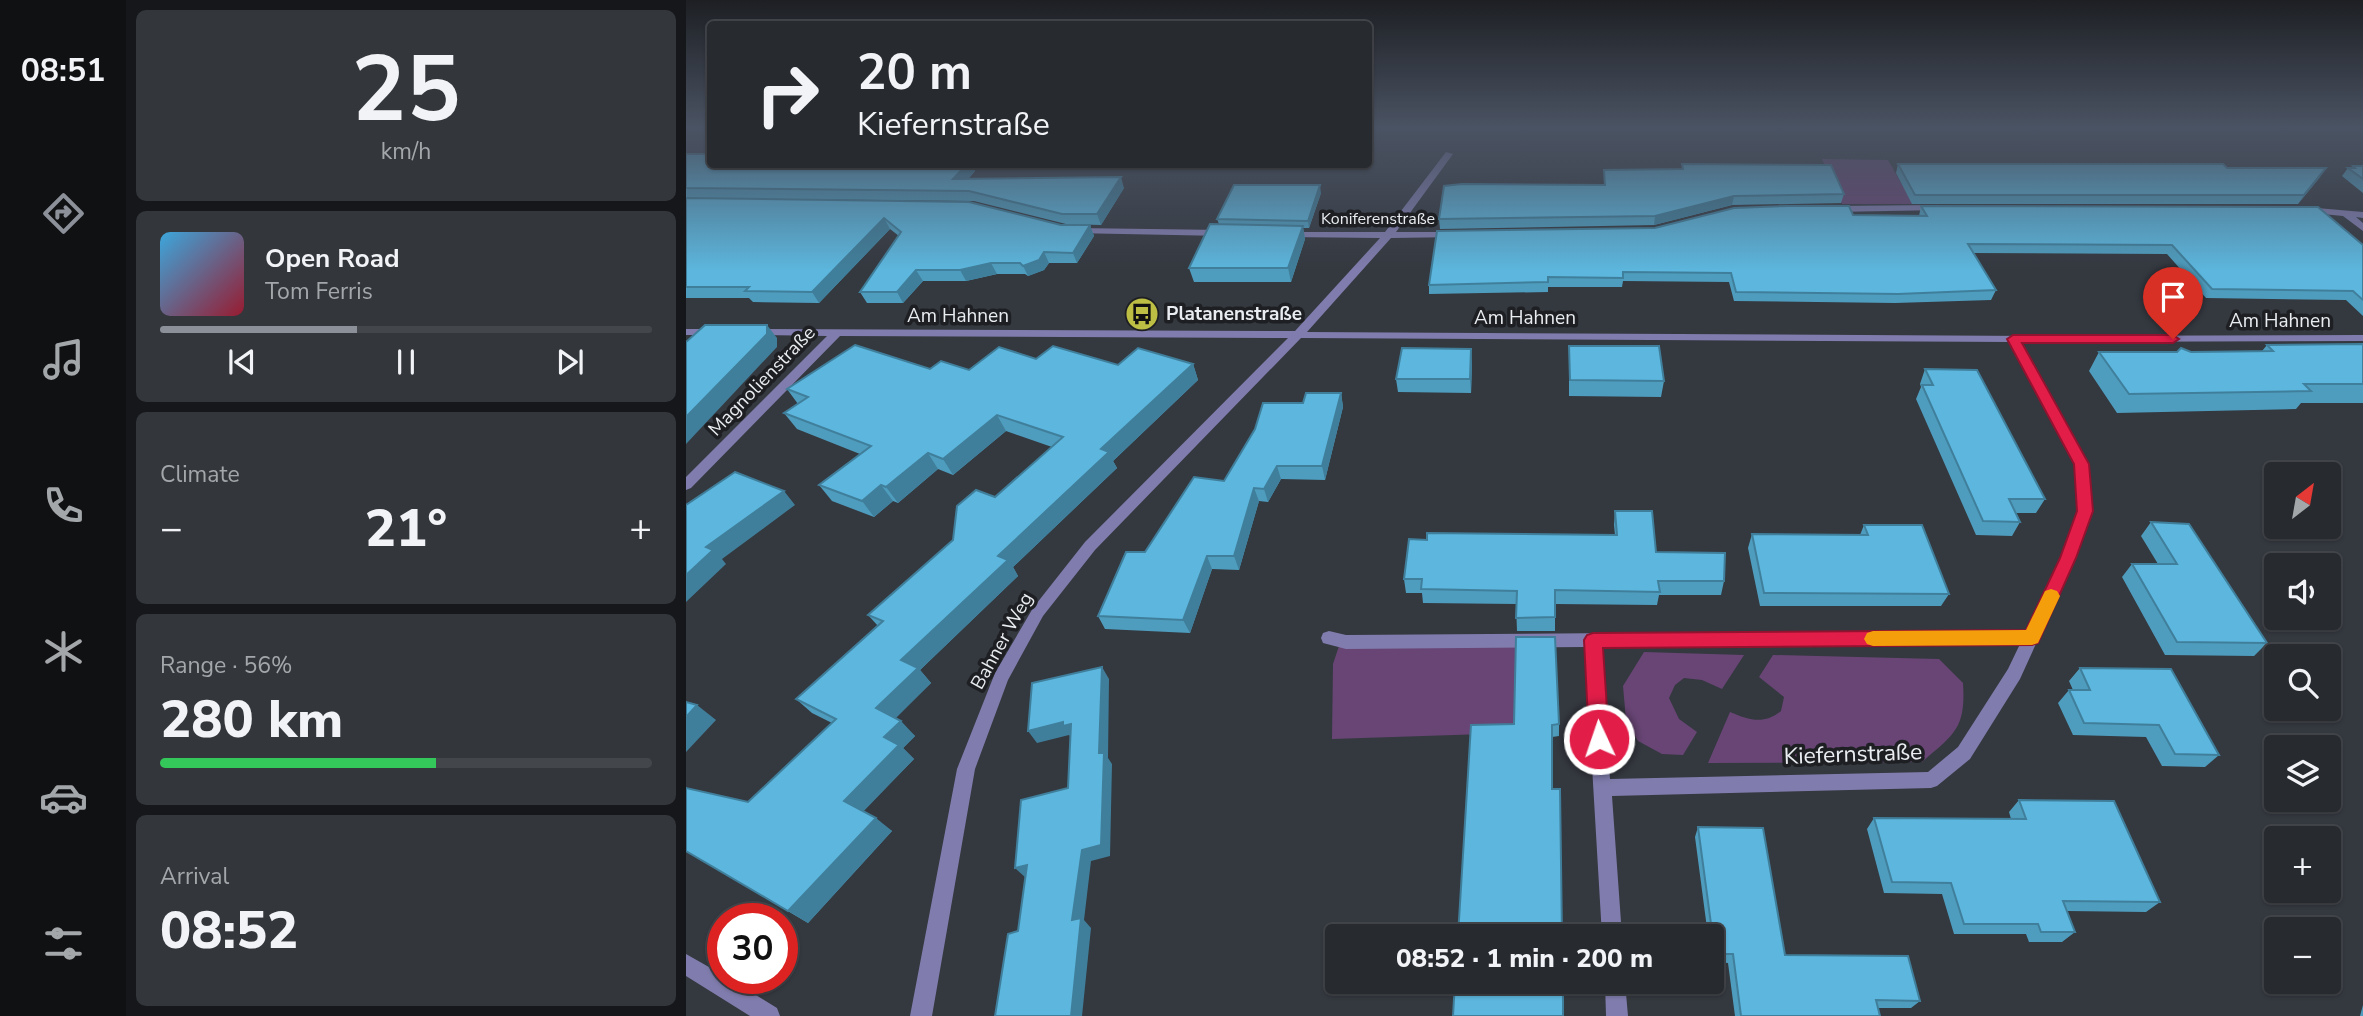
<!DOCTYPE html>
<html lang="en">
<head>
<meta charset="utf-8">
<style>
	:root { --surface:#272a2f; --page:#33363b; --text:#f1f3f6; --muted:#a4a7aa; --line:#43464b; --accent:#8c9099 }
	body { margin:0; font-family:"Nunito Sans",sans-serif; background:var(--page); color:var(--text); height:100vh; display:flex; flex-direction:column; font-size:26px; white-space:nowrap }
	* { box-sizing:border-box; margin:0 }
	p { font-size:23px; color:var(--muted) }
	.icon { flex:none; width:38px; height:38px; fill:none; stroke:currentColor; stroke-width:2; stroke-linecap:round; stroke-linejoin:round }
	.map { position:relative; flex:1; overflow:hidden }
	.side { display:flex; flex-direction:column; gap:10px; padding:10px; background:#15171a; width:560px }
	.side>* { flex:none }
	.top-card { position:absolute; left:21px; top:21px; width:665px; height:147px; border-radius:7px; box-shadow:0 2px 5px #0004,0 0 0 2px var(--line); background:#272a2f; color:var(--text); overflow:hidden }
	.needle { width:46px; rotate:31deg }
	.fabs { position:absolute; left:1578px; top:462px; display:grid; gap:14px }
	.fabs a { display:grid; place-items:center; width:77px; height:77px; border-radius:7px; background:var(--surface); box-shadow:0 2px 5px #0004,0 0 0 2px var(--line); font-size:35px }
	.speed { position:absolute; left:21px; top:903px; display:flex; gap:14px; font-size:35px; font-weight:700; text-align:center }
	.speed>* { display:grid; place-content:center; width:91px; height:91px; border-radius:50%; background:var(--surface); box-shadow:0 2px 5px #0004,0 0 0 2px var(--line); line-height:1 }
	.speed .limit { border:10px solid #d22; background:#fff; color:#111 }
	.pin { position:absolute; display:grid; place-items:center; width:60px; height:60px; color:#fff; margin:-72px -30px; border-radius:50% 50% 50% 0; rotate:-45deg; box-shadow:0 0 7px #0007 }
	.pin .icon { rotate:45deg }
	.me { position:absolute; width:77px; margin:-38px; rotate:357deg; stroke-linejoin:round; filter:drop-shadow(0 0 5px #0008) }
	.turn { display:flex; align-items:center; gap:24px; height:147px; padding:0 35px; font-size:32px }
	.turn .icon { width:91px; height:91px; stroke-width:2.5 }
	.turn b { display:block; font-size:49px; line-height:60px }
	.big { font-size:52px; font-weight:800; line-height:1.1 }
	.side .widget { flex:1; display:flex; flex-direction:column; justify-content:center; gap:10px; min-width:0; padding:0 24px; border-radius:10px; background:var(--page) }
	.side .dial { align-items:center; gap:0 }
	.dial b { font-size:91px; line-height:1 }
	.song { display:flex; align-items:center; gap:21px }
	.cover { width:84px; height:84px; border-radius:10px; background:linear-gradient(135deg,hsl(200 70% 55%),hsl(350 70% 35%)) }
	.played { height:7px; border-radius:4px; background:linear-gradient(90deg,var(--accent) 40%,var(--line) 40%) }
	.keys { display:flex; justify-content:space-around; direction:ltr }
	.heat { display:flex; justify-content:space-between; align-items:center; font-size:38px; direction:ltr }
	.charge { height:10px; border-radius:5px; background:linear-gradient(90deg,#34c759 56%,var(--line) 0) }
	.trip { position:absolute; left:639px; top:924px; width:399px; height:70px; border-radius:7px; background:var(--surface); box-shadow:0 2px 5px #0004,0 0 0 2px var(--line); font-weight:800; line-height:70px; text-align:center }
	main { display:flex; flex:1; min-height:0 }
	.tabs { display:flex; flex-direction:column; width:126px; justify-content:space-around; align-items:center; background:#101113; color:var(--muted) }
	.tabs .icon { width:49px; height:49px }
	.tabs .on { color:var(--accent) }
	.tabs b { font-size:32px; color:var(--text) }
	.map>svg:first-child { display:block }
</style>
</head>
<body>
<main>
<nav class="tabs">
<b>08:51</b>
<svg class="icon on" aria-label="directions" viewBox="0 0 24 24"><path d="M12 3l9 9-9 9-9-9zM9 14v-3h6M13 9l2 2-2 2"/></svg>
<svg class="icon" aria-label="music" viewBox="0 0 24 24"><path d="M9 18V5l10-2v13"/><circle cx="6" cy="18" r="3"/><circle cx="16" cy="16" r="3"/></svg>
<svg class="icon" aria-label="phone" viewBox="0 0 24 24"><path d="M5 4h4l2 5-3 2q2 4 5 5l2-3 5 2v4C11 20 4 13 5 4z"/></svg>
<svg class="icon" aria-label="climate" viewBox="0 0 24 24"><path d="M12 3v18M4 7l16 10M4 17L20 7"/></svg>
<svg class="icon" aria-label="car" viewBox="0 0 24 24"><path d="M5 17H2v-5l4-1 3-4h7l3 4 3 1v5h-3M9 17h6M6 11h13"/><circle cx="7" cy="17" r="2"/><circle cx="17" cy="17" r="2"/></svg>
<svg class="icon" aria-label="filters" viewBox="0 0 24 24"><path d="M4 7h16M4 17h16"/><circle cx="9" cy="7" r="2"/><circle cx="15" cy="17" r="2"/></svg>
</nav>
<section class="side">
<div class="widget dial"><b>25</b><p>km/h</p></div>
<div class="widget">
<div class="song"><i class="cover"></i><div><b>Open Road</b><p>Tom Ferris</p></div></div>
<div class="played"></div>
<div class="keys"><svg class="icon" aria-label="previous" viewBox="0 0 24 24"><path d="M18 5L8 12l10 7zM5 5v14"/></svg><svg class="icon" aria-label="pause" viewBox="0 0 24 24"><path d="M8 5v14M16 5v14"/></svg><svg class="icon" aria-label="next" viewBox="0 0 24 24"><path d="M6 5l10 7-10 7zM19 5v14"/></svg></div>
</div>
<div class="widget"><p>Climate</p>
<div class="heat"><a>−</a><b class="big">21°</b><a>+</a></div>
</div>
<div class="widget"><p>Range · 56%</p><b class="big">280 km</b><div class="charge"></div></div>
<div class="widget"><p>Arrival</p><b class="big">08:52</b></div>
</section>
<div class="map">
<svg width="1677" height="1016" viewBox="0 0 1677 1016">
	<rect width="100%" height="100%" fill="#34383f"/>
	<g fill="#684575">
		<polygon points="1136,159 1202,160 1227,204 1156,204"/>
		<polygon points="653,646 830,646 829,733 646,739 647,664"/>
		<polygon points="958,652 1058,655 1036,689 1016,680 998,678 989,685 983,698 993,719 1011,732 997,755 976,754 952,741 940,720 937,686"/>
		<path d="M 1087,655 L 1253,659 L 1277,683 C 1280,729 1268,734 1236,762 L 1022,763 L 1044,712 C 1063,720 1078,725 1095,711 L 1098,697 L 1073,677 Z"/>
	</g>
	<g fill="none" stroke-linecap="round" stroke-linejoin="round">
		<g fill="#807cad" fill-rule="evenodd">
			<path d="M 760,152 L 767,154 L 710,232 L 769,232 L 773,233 L 773,237 L 705,238 L 621,332 L 1348,336 L 1677,335 L 1677,341 L 1335,342 L 1403,464 L 1406,511 L 1389,558 L 1334,679 L 1284,759 L 1251,786 L 1245,788 L 926,796 L 936,936 L 916,936 L 899,647 L 660,649 L 637,643 L 635,638 L 637,633 L 643,631 L 660,635 L 1340,630 L 1375,558 L 1392,511 L 1389,464 L 1323,342 L 615,338 L 409,550 L 357,616 L 322,680 L 289,769 L 246,1016 L 224,1016 L 271,769 L 309,673 L 347,608 L 399,542 L 602,338 L 154,336 L 5,488 L 0,490 L 0,477 L 141,336 L 68,335 L 62,332 L 68,329 L 609,331 L 694,238 L 600,237 L 596,236 L 596,232 L 699,232 ZM 1334,644 L 1322,669 L 1272,747 L 1242,772 L 924,779 L 915,647 Z"/>
			<polygon points="1252,205 1255,206 1255,210 1147,212 1142,209 1147,206"/>
			<polygon points="1619,207 1677,212 1677,218 1670,217 1677,223 1677,231 1657,216 1616,212 1614,210"/>
			<polygon points="390,228 538,230 543,233 538,236 386,233 386,229"/>
			<polygon points="0,329 27,329 33,332 27,335 0,335"/>
			<polygon points="0,954 37,975 37,978 42,978 91,1008 94,1016 64,1016 0,976"/>
			<polygon points="919,982 939,982 942,1016 920,1016"/>
		</g>
	</g>
	<g fill="#4f9dbe">
		<polygon points="0,154 24,164 286,164 289,171 282,179 438,188 415,225 380,224 288,201 0,198"/>
		<polygon points="996,164 1158,194 1155,203 1046,205 968,225 754,229 753,219 918,185 918,170 996,169"/>
		<polygon points="1212,164 1541,168 1634,177 1612,204 1226,204 1210,173"/>
		<polygon points="1667,166 1677,166 1677,193 1656,176 1662,168 1666,168"/>
		<polygon points="635,193 623,228 617,228 619,239 605,282 508,282 503,268 533,224 531,219"/>
		<polygon points="0,198 375,225 404,225 408,236 391,263 363,263 358,270 342,276 339,274 311,274 280,281 237,281 217,303 181,303 174,292 213,236 204,229 133,303 67,302 63,298 0,298"/>
		<polygon points="1235,206 1677,245 1677,316 1660,300 1520,298 1481,254 1287,253 1310,290 1305,300 1209,303 1048,301 1043,282 937,281 936,287 862,287 862,292 743,294 743,285 969,228 1167,215 1233,216"/>
		<polygon points="1677,344 1677,403 1615,403 1610,409 1431,413 1403,371 1413,352 1576,351 1581,345"/>
		<polygon points="883,346 978,381 975,397 883,396"/>
		<polygon points="350,359 432,365 507,364 512,380 427,461 431,468 327,567 332,576 234,670 245,683 209,718 229,736 217,748 228,759 177,811 206,831 122,923 0,851 62,802 146,723 126,713 110,699 192,626 182,615 267,540 309,497 366,447 320,431 267,475 252,469 212,503 207,501 188,517 146,501 133,485 174,454 111,429 98,413 112,404 101,389 244,369 283,370"/>
		<polygon points="786,362 785,393 712,392 710,379"/>
		<polygon points="1239,369 1359,499 1350,513 1330,513 1334,522 1326,536 1290,535 1230,399 1235,387 1234,384"/>
		<polygon points="655,393 657,407 639,480 595,479 582,502 573,501 553,570 526,569 504,633 419,629 412,616 459,552 538,481 617,403"/>
		<polygon points="929,511 970,552 1038,581 1035,595 973,595 971,605 869,604 869,631 831,631 830,604 737,603 736,593 720,593 718,579 741,540 929,535 928,525"/>
		<polygon points="1465,522 1581,643 1568,656 1479,655 1436,577 1446,564 1472,564 1455,536"/>
		<polygon points="1178,525 1263,594 1255,606 1074,606 1062,548 1066,534 1174,535"/>
		<polygon points="1394,668 1533,755 1519,767 1476,766 1460,737 1387,735 1372,703 1383,690 1387,690 1383,681"/>
		<polygon points="873,724 873,736 866,737 866,789 785,725"/>
		<polygon points="1333,800 1474,902 1460,912 1381,911 1389,932 1376,942 1343,942 1340,934 1268,934 1256,894 1198,893 1181,829 1188,818 1325,819 1323,812"/>
		<polygon points="1012,827 1099,955 1234,1001 1225,1008 1192,1008 1194,1016 1049,1016 1042,963 1026,962 1026,936 1022,936 1009,837"/>
		<polygon points="1677,1005 1677,1016 1674,1016"/>
	</g>
	<g fill="#407f9b">
		<polygon points="281,164 286,164 289,171 273,190 267,179"/>
		<polygon points="1640,168 1634,177 1612,204 1618,195"/>
		<polygon points="435,177 438,188 415,225 411,214"/>
		<polygon points="634,185 635,193 623,228 622,221"/>
		<polygon points="1048,196 1046,205 968,225 969,216"/>
		<polygon points="198,218 204,229 133,303 126,292"/>
		<polygon points="404,225 408,236 391,263 387,253"/>
		<polygon points="617,226 619,239 605,282 602,268"/>
		<polygon points="358,252 363,263 358,270 342,276 337,266"/>
		<polygon points="305,263 311,274 280,281 274,270"/>
		<polygon points="230,270 237,281 217,303 211,292"/>
		<polygon points="81,325 91,338 91,347 0,444 0,417"/>
		<polygon points="785,349 786,362 785,393 784,379"/>
		<polygon points="507,364 512,380 427,461 431,468 327,567 332,576 234,670 245,683 205,723 190,708 215,660 312,556 415,449"/>
		<polygon points="655,393 657,407 639,480 636,466"/>
		<polygon points="311,415 320,431 267,475 257,459"/>
		<polygon points="242,453 252,469 212,503 200,487"/>
		<polygon points="591,466 595,479 582,502 578,489"/>
		<polygon points="195,485 207,501 188,517 176,501"/>
		<polygon points="568,488 573,501 553,570 548,556"/>
		<polygon points="98,491 109,505 36,559 40,564 0,602 0,575 20,547"/>
		<polygon points="521,556 526,569 504,633 497,620"/>
		<polygon points="416,667 423,679 422,758 426,764 424,856 405,861 398,920 405,928 396,1016 385,1016 386,920 396,850 413,753"/>
		<polygon points="11,705 30,720 0,752 0,717"/>
		<polygon points="215,721 229,736 217,748 228,759 174,815 158,801 198,737"/>
		<polygon points="377,722 385,724 386,738 383,735 351,743 342,731"/>
		<polygon points="190,818 206,831 122,923 102,911"/>
		<polygon points="341,865 340,878 329,868"/>
	</g>
	<g fill="#5cb6dd" stroke="#407f9b" stroke-width="2">
		<polygon points="0,154 24,154 24,164 281,164 267,179 435,177 411,214 376,214 283,191 0,188"/>
		<polygon points="996,164 1145,165 1158,194 1048,196 969,216 753,219 758,186 776,184 919,185 918,170 997,169"/>
		<polygon points="1212,164 1537,164 1541,168 1640,168 1618,195 1229,195"/>
		<polygon points="1667,166 1677,166 1677,179 1662,168 1669,168"/>
		<polygon points="548,185 634,185 622,221 531,219"/>
		<polygon points="0,198 283,202 375,225 404,225 387,253 358,252 353,260 337,266 334,263 305,263 274,270 230,270 211,292 174,292 215,232 198,218 126,292 59,291 63,287 0,287"/>
		<polygon points="1101,206 1163,206 1167,215 1241,216 1235,206 1632,207 1677,245 1677,300 1667,291 1526,289 1486,245 1282,244 1310,290 1212,294 1050,292 1045,273 937,272 937,278 862,277 862,282 743,285 751,231 969,228 1048,208"/>
		<polygon points="524,224 617,226 602,268 503,268"/>
		<polygon points="19,325 81,325 81,334 0,417 0,342"/>
		<polygon points="1677,344 1677,384 1618,384 1625,391 1443,394 1413,352 1491,352 1495,348 1505,352 1587,351 1581,345"/>
		<polygon points="169,345 244,369 255,361 283,370 313,347 350,359 367,346 432,365 452,348 507,364 415,449 423,452 312,556 322,560 215,660 232,668 190,708 215,721 198,737 213,745 158,801 190,818 102,911 0,851 0,788 62,802 150,719 110,699 197,621 182,615 267,540 271,506 290,490 309,497 377,437 311,415 257,459 242,453 200,487 195,485 176,501 133,485 185,446 98,413 122,397 101,389"/>
		<polygon points="883,346 973,346 978,381 884,380"/>
		<polygon points="716,348 785,349 784,379 710,379"/>
		<polygon points="1239,369 1291,370 1359,499 1323,499 1334,522 1297,521 1236,385 1247,385"/>
		<polygon points="620,393 655,393 636,466 591,466 578,489 568,488 548,556 521,556 497,620 412,616 440,552 459,552 508,477 538,481 569,429 577,403 617,403"/>
		<polygon points="49,472 98,491 20,547 27,550 0,575 0,505"/>
		<polygon points="929,511 966,511 970,552 1039,553 1038,581 972,581 974,592 869,590 869,617 830,618 831,591 735,589 736,579 718,579 723,539 741,540 741,533 931,535"/>
		<polygon points="1465,522 1503,524 1581,643 1491,642 1446,564 1491,564"/>
		<polygon points="1178,525 1236,525 1263,594 1078,593 1066,534 1182,535"/>
		<polygon points="830,637 869,637 873,724 866,725 866,789 874,789 876,936 772,936 785,725 828,724"/>
		<polygon points="416,667 413,753 418,753 415,845 396,850 386,920 395,918 385,1016 309,1016 322,934 332,931 341,865 329,868 335,800 382,788 385,724 377,726 377,722 342,731 346,683"/>
		<polygon points="1394,668 1485,669 1533,755 1489,754 1473,725 1398,723 1383,690 1404,690"/>
		<polygon points="0,702 11,705 0,717"/>
		<polygon points="1333,800 1428,801 1474,902 1377,901 1389,932 1355,932 1352,924 1278,924 1265,883 1206,882 1188,818 1340,819"/>
		<polygon points="1012,827 1077,828 1099,955 1222,956 1234,1001 1190,1000 1194,1016 1055,1016 1047,954 1029,954"/>
		<polygon points="769,982 877,982 877,1016 767,1016"/>
	</g>
	<linearGradient id="sky" x2="0" y2="1"><stop stop-color="#1d1f23"/><stop offset="0.47" stop-color="#4a5363"/><stop offset="1" stop-color="#4a5363" stop-opacity="0"/></linearGradient>
	<rect width="1677" height="270" fill="url(#sky)"/>
	<polygon fill="#e11d48" stroke="#92132f" stroke-width="2" points="1327,335 1487,335 1493,339 1487,343 1336,343 1403,464 1407,511 1390,558 1352,643 1346,645 917,648 923,739 920,745 913,748 906,745 903,739 898,640 901,635 907,633 1340,630 1374,558 1391,511 1388,464 1321,339"/>
	<polygon fill="#f59e0b" points="1365,589 1371,591 1374,596 1352,643 1346,645 1187,646 1181,644 1178,639 1181,633 1187,631 1340,630 1359,591"/>
	<defs>
		<symbol id="bus-disc" viewBox="-11 -11 22 22"><circle r="9.5" fill="#bcbf44" stroke="#1d1f22"/><path d="M-5-6H5V4H4V6H2V4H-2V6H-4V4H-5ZM-3.5-4V0h7V-4ZM-3.5 1.2v1.5H-2V1.2ZM2 1.2v1.5H3.5V1.2Z" fill="#111"/></symbol>
	</defs>
	<g fill-rule="evenodd">
		<use href="#bus-disc" x="437" y="295" width="38" height="38"/>
	</g>
	<g text-anchor="middle" dominant-baseline="central" stroke-width="7" stroke-linejoin="round" paint-order="stroke">
		<g font-size="16" fill="#e9ecf0" stroke="#1d1f22">
			<text x="692" y="219">Koniferenstraße</text>
		</g>
		<g font-size="19" font-weight="bold" fill="#e9ecf0" stroke="#1d1f22" text-anchor="start">
			<text x="480" y="314">Platanenstraße</text>
		</g>
		<g font-size="19" fill="#e9ecf0" stroke="#1d1f22">
			<text x="272" y="316">Am Hahnen</text>
			<text x="839" y="318">Am Hahnen</text>
			<text x="1594" y="321">Am Hahnen</text>
			<text transform="translate(76 381) rotate(-46)">Magnolienstraße</text>
			<text transform="translate(316 641) rotate(-61)">Bahner Weg</text>
		</g>
		<g font-size="23" fill="#e9ecf0" stroke="#1d1f22">
			<text transform="translate(1167 754) rotate(-2)">Kiefernstraße</text>
		</g>
	</g>
</svg>
<div class="fabs">
<a><svg class="needle" viewBox="-14 -14 28 28"><path d="M0-13l5 13h-10z" fill="#e53935"/><path d="M0 13l5-13h-10z" fill="#a4a7aa"/></svg></a>
<a><svg class="icon" aria-label="sound" viewBox="0 0 24 24"><path d="M4 9h4l5-4v14l-5-4H4zM17 9q2 3 0 6"/></svg></a>
<a><svg class="icon" aria-label="search" viewBox="0 0 24 24"><circle cx="10" cy="10" r="6"/><path d="M15 15l6 6"/></svg></a>
<a><svg class="icon" aria-label="layers" viewBox="0 0 24 24"><path d="M12 4l9 5-9 5-9-5zM3 14l9 5 9-5"/></svg></a>
<a>+</a>
<a>−</a>
</div>
<div class="speed"><div class="limit">30</div></div>
<div class="pin" style="left:1487px;top:339px;background:#d93025"><svg class="icon" aria-label="arrive" viewBox="0 0 24 24"><path d="M6 21V4h12l-3 4 3 4H6"/></svg></div>
<svg class="me" style="left:913px;top:739px" viewBox="-20 -20 40 40"><circle r="17" fill="#e11d48" stroke="#fff" stroke-width="3"/><path d="M0-11L8 9 0 5-8 9z" fill="#fff"/></svg>
<div class="trip">08:52 · 1 min · 200 m</div>
<div class="top-card">
<div class="turn"><svg class="icon" aria-label="right" viewBox="0 0 24 24"><path d="M7 20v-9h11M14 6l5 5-5 5"/></svg><div><b>20 m</b>Kiefernstraße</div></div>
</div>
</div>
</main>
</body>
</html>
